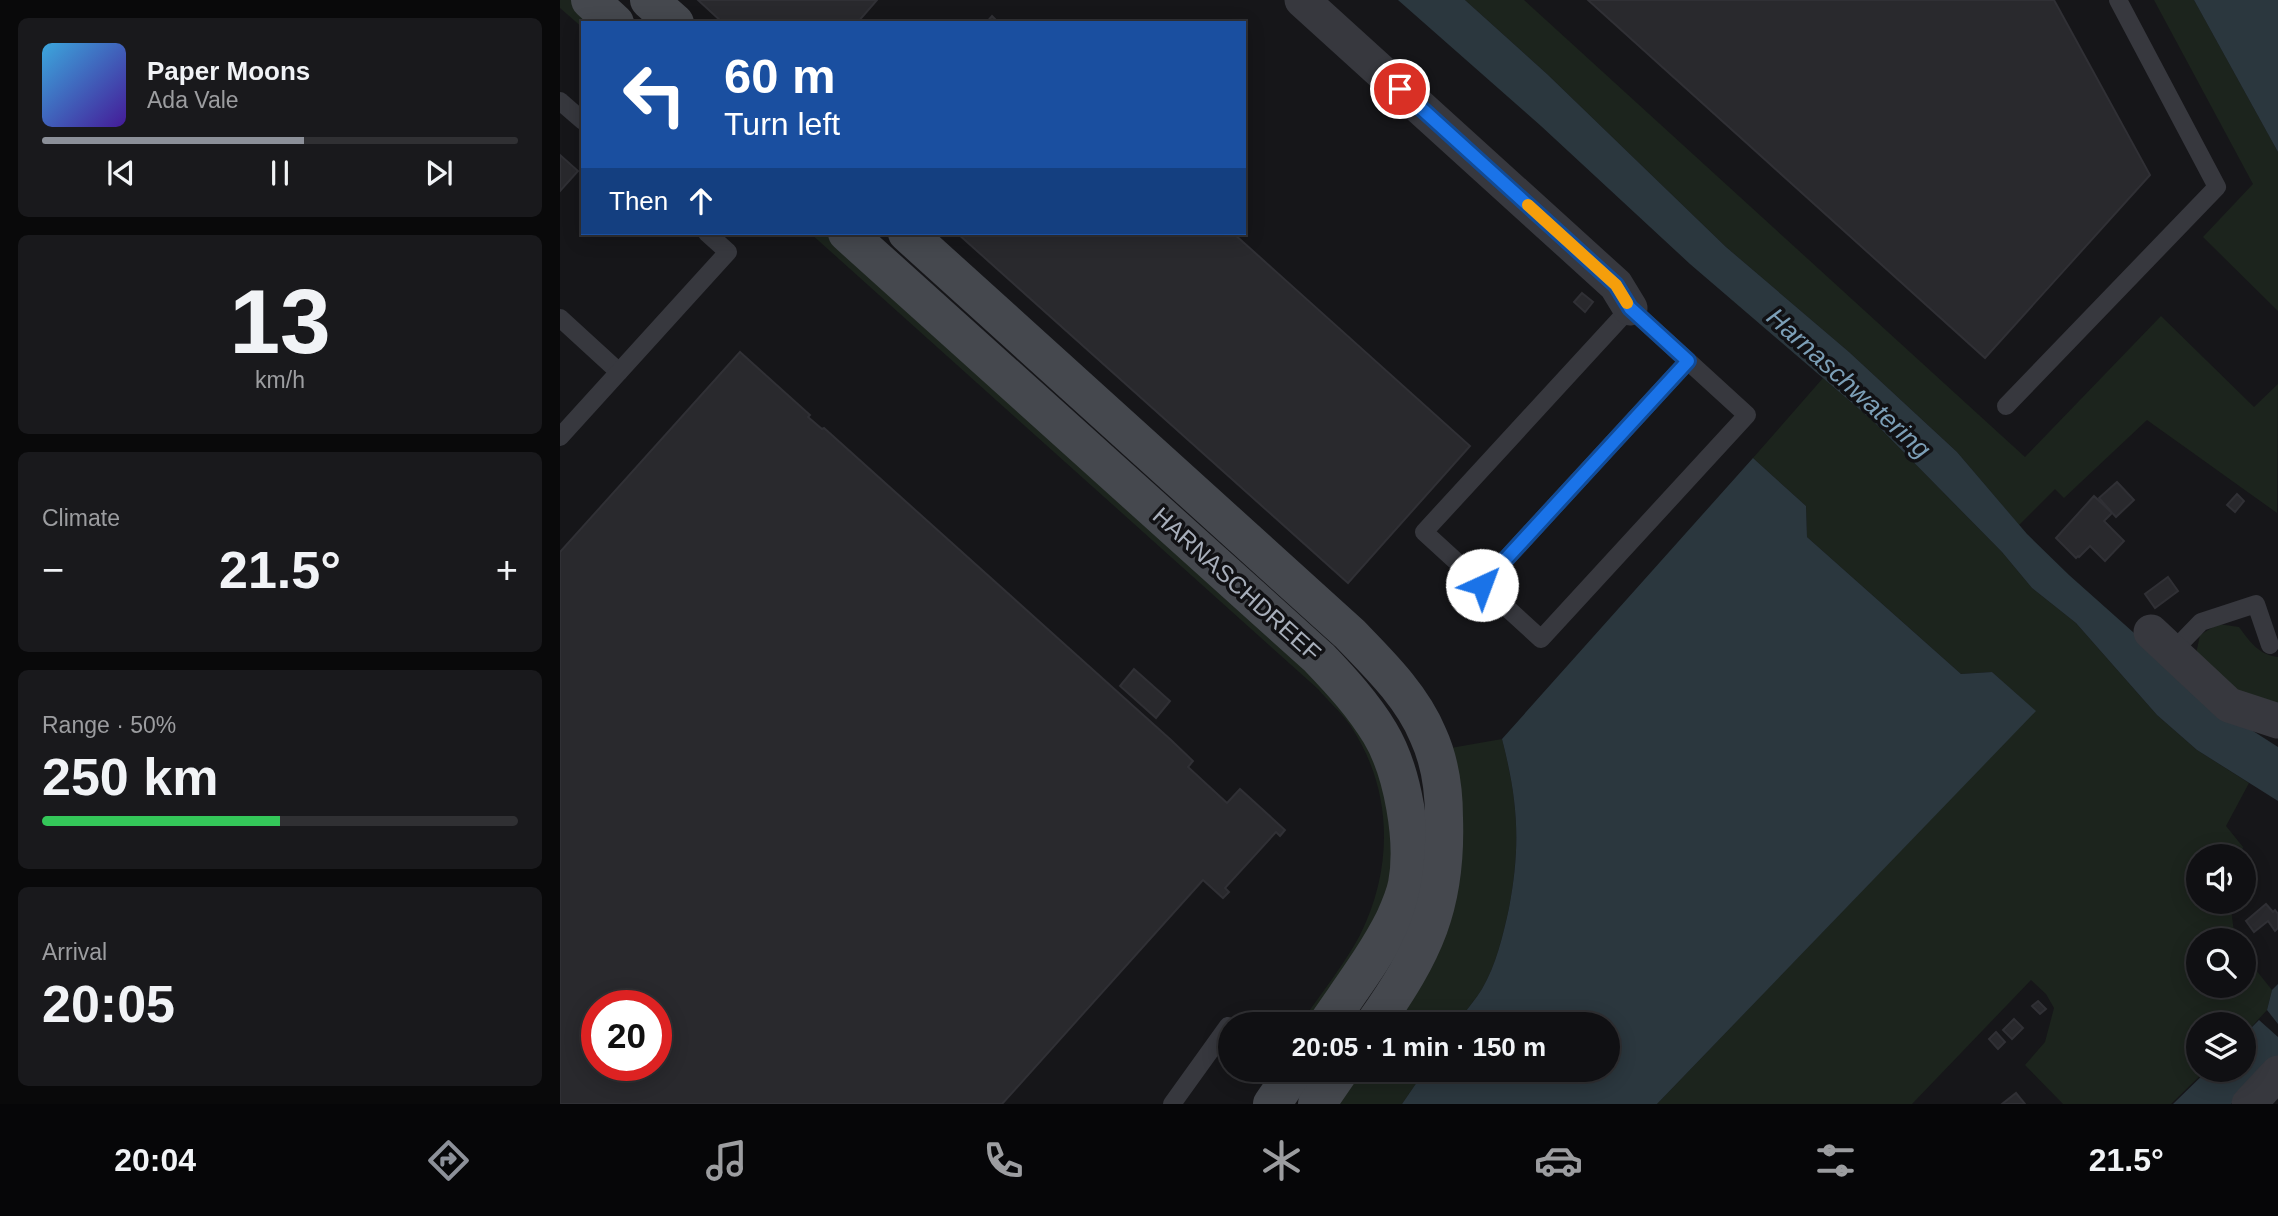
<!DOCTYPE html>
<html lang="en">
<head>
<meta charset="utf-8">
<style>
	:root { --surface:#101013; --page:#19191c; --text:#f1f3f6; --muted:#9c9da0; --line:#303033; --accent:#8c9099 }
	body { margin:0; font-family:Arial,sans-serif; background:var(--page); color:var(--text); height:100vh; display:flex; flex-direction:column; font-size:26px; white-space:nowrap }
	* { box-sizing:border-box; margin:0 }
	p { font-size:23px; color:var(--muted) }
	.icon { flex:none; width:38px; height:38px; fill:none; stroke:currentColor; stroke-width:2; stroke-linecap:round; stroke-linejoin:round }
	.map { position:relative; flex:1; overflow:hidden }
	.sheet { display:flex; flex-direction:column; gap:18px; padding:18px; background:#09090a; width:560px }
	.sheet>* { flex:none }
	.hud { position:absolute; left:21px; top:21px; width:665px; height:214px; border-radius:0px; box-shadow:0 4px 18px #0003,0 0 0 2px var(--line); background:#1a4fa0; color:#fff; overflow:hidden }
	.buttons { position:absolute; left:1626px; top:844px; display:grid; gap:14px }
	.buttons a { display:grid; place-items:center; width:70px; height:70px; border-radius:50%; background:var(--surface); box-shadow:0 4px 18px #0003,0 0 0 2px var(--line); font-size:35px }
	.speed { position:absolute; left:21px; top:990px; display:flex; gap:14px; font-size:35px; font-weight:700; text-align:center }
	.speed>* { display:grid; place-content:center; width:91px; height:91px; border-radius:50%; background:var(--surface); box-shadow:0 4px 18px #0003,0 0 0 2px var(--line); line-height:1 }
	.speed .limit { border:10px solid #d22; background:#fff; color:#111 }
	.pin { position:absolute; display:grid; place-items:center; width:60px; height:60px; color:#fff; margin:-30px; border:4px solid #fff; border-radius:50%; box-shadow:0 2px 7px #0007 }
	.me { position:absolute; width:77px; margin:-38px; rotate:43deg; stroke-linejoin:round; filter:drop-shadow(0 0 5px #0008) }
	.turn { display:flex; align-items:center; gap:24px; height:147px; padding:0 28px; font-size:32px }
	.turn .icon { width:91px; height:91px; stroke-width:2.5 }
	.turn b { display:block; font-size:49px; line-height:60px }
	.then { display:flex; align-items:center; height:66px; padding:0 28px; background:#0003; gap:14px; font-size:26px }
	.big { font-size:52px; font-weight:600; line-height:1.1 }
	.sheet .tile { flex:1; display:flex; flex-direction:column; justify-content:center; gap:10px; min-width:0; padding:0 24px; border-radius:10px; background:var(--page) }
	.sheet .dial { align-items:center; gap:0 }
	.dial b { font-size:91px; line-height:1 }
	.song { display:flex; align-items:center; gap:21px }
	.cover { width:84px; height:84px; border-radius:10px; background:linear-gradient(135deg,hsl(200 70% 55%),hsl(260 70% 35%)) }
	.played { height:7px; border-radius:4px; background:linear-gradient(90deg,var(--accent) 55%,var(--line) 55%) }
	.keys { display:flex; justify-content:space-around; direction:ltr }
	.heat { display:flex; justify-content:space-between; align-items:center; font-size:38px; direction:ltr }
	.charge { height:10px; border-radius:5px; background:linear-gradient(90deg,#34c759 50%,var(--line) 0) }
	.trip { position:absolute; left:658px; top:1012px; width:402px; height:70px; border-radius:35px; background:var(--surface); box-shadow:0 4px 18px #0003,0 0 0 2px var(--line); font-weight:600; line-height:70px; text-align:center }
	.dock { display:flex; height:112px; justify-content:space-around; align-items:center; background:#060608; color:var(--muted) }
	.dock .icon { width:49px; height:49px }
	.dock .on { color:var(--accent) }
	.dock b { font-size:32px; color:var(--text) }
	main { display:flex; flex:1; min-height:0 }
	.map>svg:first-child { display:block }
</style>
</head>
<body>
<main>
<section class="sheet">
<div class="tile">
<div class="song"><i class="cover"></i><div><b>Paper Moons</b><p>Ada Vale</p></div></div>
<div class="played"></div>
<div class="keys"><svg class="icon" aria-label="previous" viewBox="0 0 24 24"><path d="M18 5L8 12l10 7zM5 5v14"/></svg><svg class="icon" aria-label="pause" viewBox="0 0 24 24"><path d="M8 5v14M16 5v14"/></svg><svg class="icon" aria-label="next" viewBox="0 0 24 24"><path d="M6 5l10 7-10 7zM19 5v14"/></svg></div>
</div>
<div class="tile dial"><b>13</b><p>km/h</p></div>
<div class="tile"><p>Climate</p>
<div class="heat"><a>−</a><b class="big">21.5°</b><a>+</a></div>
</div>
<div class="tile"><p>Range · 50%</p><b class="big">250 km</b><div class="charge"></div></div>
<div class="tile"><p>Arrival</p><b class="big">20:05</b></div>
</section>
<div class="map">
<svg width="1718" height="1104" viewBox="0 0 1718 1104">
	<rect width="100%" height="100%" fill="#161619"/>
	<g fill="#1c241d">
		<polygon points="0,0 13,0 38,23 23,23 23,28 0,8"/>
		<polygon points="905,0 964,0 1465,457 1601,316 1694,407 1718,384 1717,513 1587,420 1504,498 1495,489 1459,525 1397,452 1289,352 1166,247 987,74"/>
		<polygon points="1594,0 1634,0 1718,152 1718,311 1643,237 1693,184"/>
		<path d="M 250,233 L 272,233 L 768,679 L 835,790 L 829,905 L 756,1024 L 740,1024 C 759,996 785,964 800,935 C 834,867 833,789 790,725 C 781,712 768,701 758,689 Z"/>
		<polygon points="1263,378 1313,421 1442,552 1472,588 1516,623 1597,715 1637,750 1689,783 1666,826 1683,847 1681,856 1638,856 1638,901 1670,901 1675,940 1638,940 1638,985 1684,985 1684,955 1712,990 1707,1010 1684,1035 1684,1024 1638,1024 1638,1069 1647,1069 1611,1104 1503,1104 1465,1065 1485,1042 1494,1008 1486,994 1471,980 1352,1104 1097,1104 1475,711 1432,672 1401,674 1247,537 1246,506 1193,458"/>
		<path d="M 1658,624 L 1679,627 C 1690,642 1699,655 1718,657 L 1718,712 L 1678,703 L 1636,654 L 1640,635 Z"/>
		<path d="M 942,739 C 958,801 961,845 949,908 C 943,936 936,965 922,989 C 915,1001 904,1012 897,1024 L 830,1024 L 885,749 Z"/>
		<polygon points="798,1069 866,1069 842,1104 774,1104"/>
	</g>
	<g fill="#2b373e">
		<polygon points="838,0 905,0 987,74 1166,247 1289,352 1397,452 1467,534 1509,575 1647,698 1679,722 1718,747 1718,801 1637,750 1597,715 1516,623 1472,588 1442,552 1313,421 1130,264 981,126"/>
		<polygon points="1634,0 1718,0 1718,152"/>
		<path d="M 1193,458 L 1246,506 L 1247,537 L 1401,674 L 1432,672 L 1476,711 L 1097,1104 L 842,1104 L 866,1069 L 1048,1069 L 1048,1024 L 897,1024 C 904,1012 915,1001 922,989 C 936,965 943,936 949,908 C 961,845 958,801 942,739 Z"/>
		<polygon points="1718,984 1718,1024 1707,1010 1712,990"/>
		<polygon points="1699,1020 1718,1037 1718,1056 1671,1104 1613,1104 1649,1069 1684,1069 1684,1035"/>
	</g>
	<g fill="#29292d" stroke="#303035" stroke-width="2" fill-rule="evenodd">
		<polygon points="138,0 317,0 297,23 163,23"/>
		<polygon points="1028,0 1494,0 1590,175 1425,358"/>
		<polygon points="432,16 439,23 426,23"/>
		<polygon points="0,155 18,171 0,191"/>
		<polygon points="397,233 673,233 910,446 788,583"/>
		<polygon points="1022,293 1033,302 1025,312 1014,302"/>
		<path d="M 180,352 L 250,415 L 248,417 L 262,429 L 264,428 L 611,740 L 633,761 L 628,767 L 667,803 L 680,789 L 725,830 L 720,836 L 716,832 L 665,888 L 669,892 L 663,898 L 643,880 L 442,1104 L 0,1104 L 0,552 ZM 37,1006 L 96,1006 L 96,1066 L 37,1066 Z"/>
		<polygon points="1557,482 1574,500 1556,517 1539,498"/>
		<polygon points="1677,494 1684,501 1675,512 1667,505"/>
		<polygon points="1534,496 1552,513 1544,521 1564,541 1545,561 1530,546 1519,557 1518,556 1516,558 1496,538"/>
		<polygon points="1608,577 1618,591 1595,608 1585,594"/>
		<polygon points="574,669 610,701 596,718 560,686"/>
		<polygon points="1706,904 1713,912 1715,910 1718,914 1718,928 1715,931 1708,921 1694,932 1686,921"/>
		<polygon points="1478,1001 1486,1009 1480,1014 1472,1006"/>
		<polygon points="1454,1019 1463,1028 1452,1039 1443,1030"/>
		<polygon points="1436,1032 1445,1042 1438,1049 1429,1039"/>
		<polygon points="1456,1093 1465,1104 1442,1104"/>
	</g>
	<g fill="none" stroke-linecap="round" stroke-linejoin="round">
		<g stroke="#37383e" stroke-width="18">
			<polyline points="0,101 23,121"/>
			<polygon points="1070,308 1187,415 981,639 864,532"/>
			<polyline points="0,318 59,372"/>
			<polyline points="1446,406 1657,187 1558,0"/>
			<polyline points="0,437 168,252 147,233"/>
			<polyline points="922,585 1128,361"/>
			<polyline points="1612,652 1641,622 1696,604 1710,645"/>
			<polyline points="612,1104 668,1026"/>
		</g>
		<g stroke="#37383e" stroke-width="35">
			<polyline points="742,0 1056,285 1070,308"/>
			<polyline points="1591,632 1669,705 1718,721"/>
			<polyline points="1689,1104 1718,1073"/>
		</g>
		<g stroke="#45484e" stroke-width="38">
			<polyline points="30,0 55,23"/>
			<polyline points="89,0 115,23"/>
			<path d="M 287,233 L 759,658 C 782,682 803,705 820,733 C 843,771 855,841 847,884 C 845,895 839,909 834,920 C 816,956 790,990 767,1024"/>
			<path d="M 347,233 L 790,634 C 819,664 852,696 868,735 C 880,761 884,789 884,818 C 887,906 864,953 814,1024"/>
			<polyline points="712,1104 736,1069"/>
			<polyline points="757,1104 781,1069"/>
		</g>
	</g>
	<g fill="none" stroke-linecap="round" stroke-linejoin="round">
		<defs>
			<polyline id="route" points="840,89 1056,285 1070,308 1128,361 922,585"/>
		</defs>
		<use href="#route" stroke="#114b97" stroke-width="18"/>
		<use href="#route" stroke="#1a73e8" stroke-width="12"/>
		<polyline stroke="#f59e0b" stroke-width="12" points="968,205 1056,285 1067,303"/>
	</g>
	<g text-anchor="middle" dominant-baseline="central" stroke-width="7" stroke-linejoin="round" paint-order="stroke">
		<g font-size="24" fill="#a7aeba" stroke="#111114">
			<text transform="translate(677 584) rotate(42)">HARNASCHDREEF</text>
		</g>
		<g font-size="26" font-style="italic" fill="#7c9fb7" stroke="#111114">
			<text transform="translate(1289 383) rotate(42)">Harnaschwatering</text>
		</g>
	</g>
</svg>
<div class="buttons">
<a><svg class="icon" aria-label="sound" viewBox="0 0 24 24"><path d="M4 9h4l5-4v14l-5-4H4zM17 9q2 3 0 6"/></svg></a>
<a><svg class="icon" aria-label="search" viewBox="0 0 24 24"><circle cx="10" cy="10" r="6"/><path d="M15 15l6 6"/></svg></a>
<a><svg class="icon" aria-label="layers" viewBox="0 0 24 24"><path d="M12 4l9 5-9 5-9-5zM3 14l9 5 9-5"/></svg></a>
</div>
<div class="speed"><div class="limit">20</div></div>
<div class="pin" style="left:840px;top:89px;background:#d93025"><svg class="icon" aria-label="arrive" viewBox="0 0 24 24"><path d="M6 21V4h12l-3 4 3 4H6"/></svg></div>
<svg class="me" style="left:922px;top:585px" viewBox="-20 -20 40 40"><circle r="19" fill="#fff"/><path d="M0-13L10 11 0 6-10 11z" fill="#1a73e8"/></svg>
<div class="trip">20:05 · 1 min · 150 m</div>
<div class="hud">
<div class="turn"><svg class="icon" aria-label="left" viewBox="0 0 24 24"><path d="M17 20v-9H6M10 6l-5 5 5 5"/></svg><div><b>60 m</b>Turn left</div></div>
<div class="then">Then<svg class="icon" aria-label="ahead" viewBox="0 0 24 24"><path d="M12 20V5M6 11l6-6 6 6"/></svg></div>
</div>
</div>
</main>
<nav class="dock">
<b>20:04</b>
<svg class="icon on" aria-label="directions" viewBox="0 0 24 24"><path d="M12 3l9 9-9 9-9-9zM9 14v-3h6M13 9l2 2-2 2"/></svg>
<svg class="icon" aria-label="music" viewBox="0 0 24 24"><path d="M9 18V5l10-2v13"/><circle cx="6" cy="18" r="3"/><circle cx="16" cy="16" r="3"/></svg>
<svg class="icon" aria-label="phone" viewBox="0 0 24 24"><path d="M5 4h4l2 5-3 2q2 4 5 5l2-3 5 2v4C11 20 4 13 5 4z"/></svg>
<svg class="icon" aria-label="climate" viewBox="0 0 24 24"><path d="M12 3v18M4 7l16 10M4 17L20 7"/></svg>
<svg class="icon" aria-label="car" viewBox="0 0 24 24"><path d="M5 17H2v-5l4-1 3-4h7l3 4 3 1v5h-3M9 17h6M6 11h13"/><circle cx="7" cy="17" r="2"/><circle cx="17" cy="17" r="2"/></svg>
<svg class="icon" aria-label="filters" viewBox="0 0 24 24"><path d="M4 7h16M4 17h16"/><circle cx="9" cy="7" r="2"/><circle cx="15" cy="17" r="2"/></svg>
<b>21.5°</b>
</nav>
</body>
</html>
